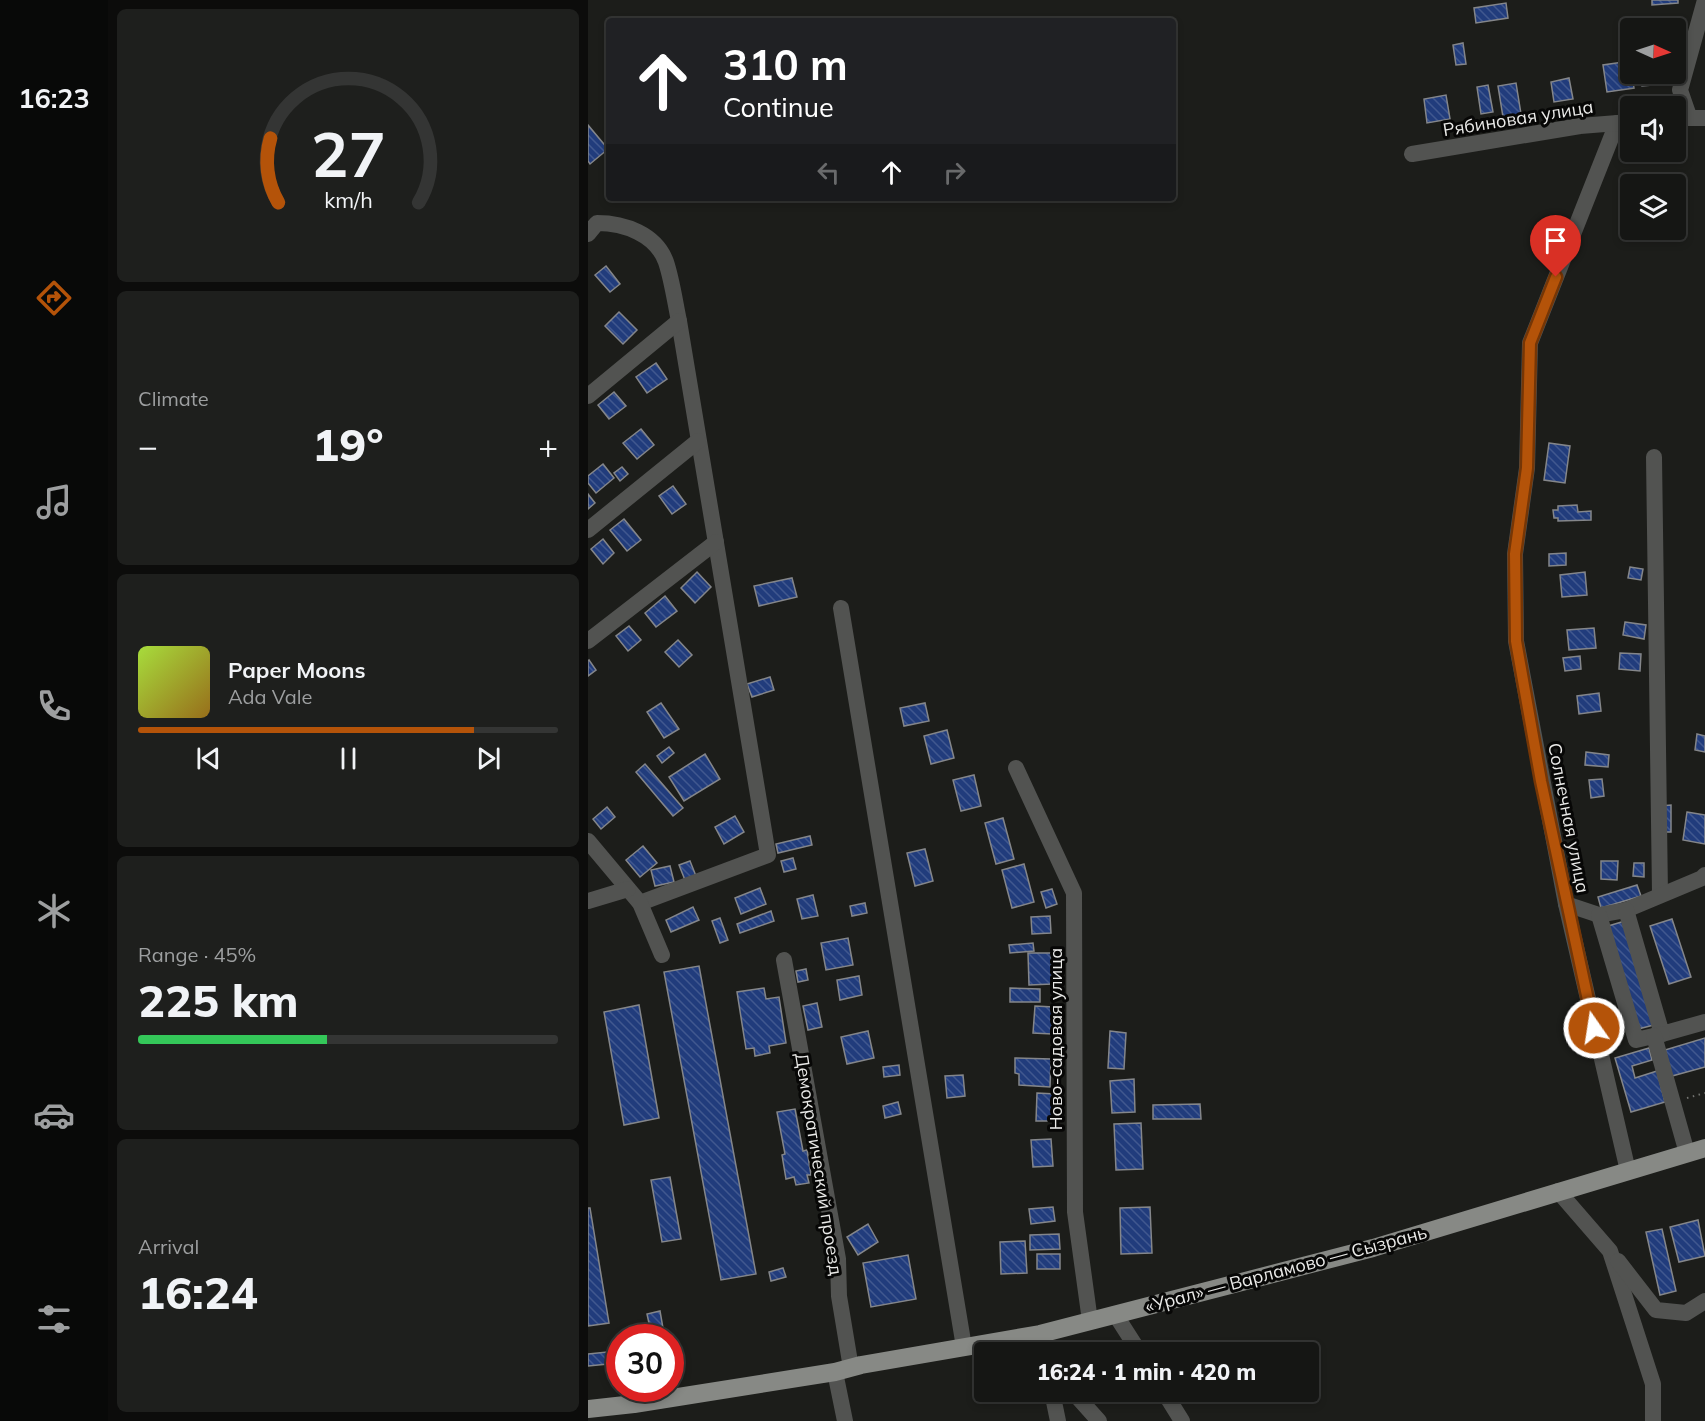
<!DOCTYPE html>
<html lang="en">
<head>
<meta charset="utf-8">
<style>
	:root { --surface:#151614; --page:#1e1f1d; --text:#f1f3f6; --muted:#9d9fa0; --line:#343534; --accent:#b45309 }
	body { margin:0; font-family:Mulish,sans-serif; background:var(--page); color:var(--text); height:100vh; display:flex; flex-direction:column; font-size:22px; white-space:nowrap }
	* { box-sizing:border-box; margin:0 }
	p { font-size:20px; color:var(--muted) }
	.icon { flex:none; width:33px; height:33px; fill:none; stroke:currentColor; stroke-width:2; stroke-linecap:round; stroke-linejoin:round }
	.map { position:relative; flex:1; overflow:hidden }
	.side { display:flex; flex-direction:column; gap:9px; padding:9px; background:#0c0c0b; width:480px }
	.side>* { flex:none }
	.banner { position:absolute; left:18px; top:18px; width:570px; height:183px; border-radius:6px; box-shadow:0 3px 9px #0003,0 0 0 2px var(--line); background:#202124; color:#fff; overflow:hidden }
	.needle { width:39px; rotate:93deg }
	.fabs { position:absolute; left:1032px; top:18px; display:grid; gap:12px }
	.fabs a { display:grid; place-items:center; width:66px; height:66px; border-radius:6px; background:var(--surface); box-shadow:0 3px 9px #0003,0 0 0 2px var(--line); font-size:30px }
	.speed { position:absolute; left:18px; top:1324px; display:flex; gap:12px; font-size:30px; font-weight:700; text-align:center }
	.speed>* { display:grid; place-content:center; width:78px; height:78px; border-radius:50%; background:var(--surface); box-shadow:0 3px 9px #0003,0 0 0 2px var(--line); line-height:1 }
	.speed .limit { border:9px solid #d22; background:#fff; color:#111 }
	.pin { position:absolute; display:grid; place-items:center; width:51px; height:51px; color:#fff; margin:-62px -26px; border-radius:50% 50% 50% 0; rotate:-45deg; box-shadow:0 0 6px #0007 }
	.pin .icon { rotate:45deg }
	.me { position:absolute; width:66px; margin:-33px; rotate:347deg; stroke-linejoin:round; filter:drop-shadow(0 0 4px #0008) }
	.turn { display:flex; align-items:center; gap:21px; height:126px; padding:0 18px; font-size:27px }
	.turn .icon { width:78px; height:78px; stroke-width:2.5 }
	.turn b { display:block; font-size:42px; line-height:51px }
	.lanes { display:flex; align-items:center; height:57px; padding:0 18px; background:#0003; justify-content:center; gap:30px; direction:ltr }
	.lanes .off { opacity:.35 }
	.big { font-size:45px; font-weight:800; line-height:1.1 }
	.side .tile { flex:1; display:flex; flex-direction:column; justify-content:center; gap:9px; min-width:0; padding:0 21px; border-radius:9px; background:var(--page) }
	.side .dial { align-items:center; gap:0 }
	.dial svg { height:156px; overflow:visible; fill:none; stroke:var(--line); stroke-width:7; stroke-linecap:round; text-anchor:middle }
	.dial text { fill:var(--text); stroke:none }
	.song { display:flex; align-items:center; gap:18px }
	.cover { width:72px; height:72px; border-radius:9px; background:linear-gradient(135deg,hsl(80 70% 55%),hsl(40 70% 35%)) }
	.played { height:6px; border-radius:3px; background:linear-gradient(90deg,var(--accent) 80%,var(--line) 80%) }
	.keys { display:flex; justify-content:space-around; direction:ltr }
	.heat { display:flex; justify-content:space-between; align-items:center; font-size:33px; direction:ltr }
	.charge { height:9px; border-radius:4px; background:linear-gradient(90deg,#34c759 45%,var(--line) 0) }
	.trip { position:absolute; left:386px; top:1342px; width:345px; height:60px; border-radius:6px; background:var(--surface); box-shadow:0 3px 9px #0003,0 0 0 2px var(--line); font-weight:800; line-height:60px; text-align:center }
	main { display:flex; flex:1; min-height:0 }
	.tab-bar { display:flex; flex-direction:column; width:108px; justify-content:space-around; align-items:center; background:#080908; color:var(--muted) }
	.tab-bar .icon { width:42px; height:42px }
	.tab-bar .selected { color:var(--accent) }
	.tab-bar b { font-size:27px; color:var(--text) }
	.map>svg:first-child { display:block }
</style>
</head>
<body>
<main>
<nav class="tab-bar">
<b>16:23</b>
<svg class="icon selected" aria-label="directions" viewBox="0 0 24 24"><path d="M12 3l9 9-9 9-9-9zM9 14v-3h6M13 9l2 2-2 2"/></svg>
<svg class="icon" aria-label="music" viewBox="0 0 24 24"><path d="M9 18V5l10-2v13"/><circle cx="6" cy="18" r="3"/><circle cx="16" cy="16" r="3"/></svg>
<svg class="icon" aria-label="phone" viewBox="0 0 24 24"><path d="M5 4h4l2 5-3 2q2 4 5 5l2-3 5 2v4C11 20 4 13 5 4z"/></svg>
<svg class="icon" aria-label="climate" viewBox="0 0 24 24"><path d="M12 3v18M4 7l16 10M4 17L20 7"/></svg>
<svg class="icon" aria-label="car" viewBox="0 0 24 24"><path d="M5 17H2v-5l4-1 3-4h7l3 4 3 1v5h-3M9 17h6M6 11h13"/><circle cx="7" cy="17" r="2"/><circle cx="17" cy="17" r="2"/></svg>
<svg class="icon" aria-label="filters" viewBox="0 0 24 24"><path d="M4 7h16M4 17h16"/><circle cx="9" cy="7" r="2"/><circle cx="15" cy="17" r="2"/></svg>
</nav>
<section class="side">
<div class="tile dial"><svg viewBox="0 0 100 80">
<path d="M14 69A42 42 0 1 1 86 69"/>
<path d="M14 69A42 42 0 0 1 10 36" stroke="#b45309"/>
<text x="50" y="56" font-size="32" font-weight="700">27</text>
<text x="50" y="72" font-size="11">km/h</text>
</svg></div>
<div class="tile"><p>Climate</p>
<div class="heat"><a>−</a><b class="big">19°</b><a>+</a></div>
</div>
<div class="tile">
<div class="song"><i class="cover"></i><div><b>Paper Moons</b><p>Ada Vale</p></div></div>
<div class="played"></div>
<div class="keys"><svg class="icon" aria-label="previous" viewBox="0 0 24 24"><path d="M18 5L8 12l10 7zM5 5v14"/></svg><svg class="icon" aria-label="pause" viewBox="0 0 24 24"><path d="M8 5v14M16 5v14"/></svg><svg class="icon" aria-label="next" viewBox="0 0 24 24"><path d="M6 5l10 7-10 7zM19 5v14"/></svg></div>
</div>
<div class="tile"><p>Range · 45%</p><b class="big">225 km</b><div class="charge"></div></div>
<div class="tile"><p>Arrival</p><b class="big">16:24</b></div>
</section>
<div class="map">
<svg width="1117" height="1421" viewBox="0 0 1117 1421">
	<defs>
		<pattern id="building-back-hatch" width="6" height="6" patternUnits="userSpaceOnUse" patternTransform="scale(1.5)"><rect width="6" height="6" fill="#213c7c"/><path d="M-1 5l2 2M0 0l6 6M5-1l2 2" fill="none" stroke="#41588f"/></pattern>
	</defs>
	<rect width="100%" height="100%" fill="#1c1d1a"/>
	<g fill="url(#building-back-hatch)" stroke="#84868a" stroke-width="1.5">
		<polygon points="1064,0 1090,0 1090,3 1064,5"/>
		<polygon points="918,3 920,18 888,23 886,8"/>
		<polygon points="875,43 878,64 868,65 865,45"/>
		<polygon points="1042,61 1046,88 1019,92 1015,65"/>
		<polygon points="1052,74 1063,74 1064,85 1054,86"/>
		<polygon points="981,78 985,99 966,102 963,82"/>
		<polygon points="928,83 933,114 915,117 910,86"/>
		<polygon points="900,85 905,112 893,114 889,87"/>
		<polygon points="858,95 862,119 839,123 836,99"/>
		<polygon points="0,125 20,149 2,164 0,161"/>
		<polygon points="18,266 32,284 22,292 7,275"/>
		<polygon points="31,312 49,330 35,344 17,326"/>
		<polygon points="68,363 79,379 59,393 48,377"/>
		<polygon points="26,392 38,406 21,419 10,405"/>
		<polygon points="53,429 66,445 49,459 35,443"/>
		<polygon points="961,443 982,446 977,483 956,480"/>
		<polygon points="15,464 26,478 8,493 0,483 0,476"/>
		<polygon points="34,467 40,474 32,481 26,473"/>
		<polygon points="85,486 98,504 84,514 71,496"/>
		<polygon points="0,494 7,503 0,509"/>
		<polygon points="989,505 990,512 1003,511 1003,520 970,521 970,518 966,518 965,510 970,510 970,506"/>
		<polygon points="36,519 53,540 39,551 22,530"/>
		<polygon points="15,539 26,553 15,564 3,549"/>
		<polygon points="978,553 978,565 961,566 961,554"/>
		<polygon points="1042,567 1055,569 1053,580 1040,578"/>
		<polygon points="109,572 123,587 107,603 93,588"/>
		<polygon points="997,572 999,595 974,597 972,575"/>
		<polygon points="204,578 209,597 171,606 166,586"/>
		<polygon points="77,596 89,611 68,627 57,613"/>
		<polygon points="1037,622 1058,625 1056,639 1035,635"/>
		<polygon points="41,626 53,640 40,651 28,636"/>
		<polygon points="1006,628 1008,648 981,650 979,630"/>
		<polygon points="90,640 104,655 91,667 77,652"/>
		<polygon points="1032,653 1053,654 1052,671 1031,669"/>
		<polygon points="992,656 993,669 977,671 975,658"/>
		<polygon points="1,660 8,670 0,676 0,661"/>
		<polygon points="182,677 186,690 164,697 159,684"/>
		<polygon points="1011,693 1013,711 991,714 989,696"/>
		<polygon points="73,703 91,729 76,738 59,712"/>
		<polygon points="337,703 341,721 316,726 312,708"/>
		<polygon points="359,730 366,758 343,764 336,736"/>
		<polygon points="1109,734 1117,736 1117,752 1107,750"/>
		<polygon points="81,747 86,753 74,763 69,756"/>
		<polygon points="998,752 1021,755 1020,767 997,765"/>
		<polygon points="117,754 132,779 96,801 81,777"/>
		<polygon points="57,764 95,808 85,816 48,772"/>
		<polygon points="386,775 393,806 373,811 365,780"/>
		<polygon points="1014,779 1016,796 1003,798 1001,780"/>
		<polygon points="1083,805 1083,832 1072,832 1072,806"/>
		<polygon points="19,807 27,817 13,829 5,819"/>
		<polygon points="1099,812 1117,815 1117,844 1095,840"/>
		<polygon points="147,816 156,832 136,844 127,827"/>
		<polygon points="415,818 426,859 408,864 397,823"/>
		<polygon points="222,836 224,845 190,853 188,844"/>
		<polygon points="55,846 69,863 52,877 38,860"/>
		<polygon points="337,849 345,881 327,886 319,853"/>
		<polygon points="205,858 208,869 196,872 193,861"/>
		<polygon points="102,861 108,876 97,880 91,865"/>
		<polygon points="1013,861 1030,861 1029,880 1013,879"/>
		<polygon points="1046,863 1056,863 1056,877 1045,876"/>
		<polygon points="436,864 446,902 424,908 414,870"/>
		<polygon points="82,866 86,882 67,886 63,870"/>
		<polygon points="1049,885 1053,896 1013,908 1010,897"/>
		<polygon points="172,888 178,904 153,914 147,898"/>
		<polygon points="464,889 469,904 458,908 453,892"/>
		<polygon points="225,895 230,916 214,919 209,899"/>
		<polygon points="277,903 279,913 264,916 262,906"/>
		<polygon points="105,907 111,920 83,932 78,920"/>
		<polygon points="183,911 186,921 152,933 149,924"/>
		<polygon points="462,916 463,933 444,934 443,917"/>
		<polygon points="132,918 140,940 132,943 124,921"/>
		<polygon points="1084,919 1103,977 1081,984 1062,926"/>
		<polygon points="1037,921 1066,1025 1050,1029 1020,926"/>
		<polygon points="260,938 265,965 238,970 233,943"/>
		<polygon points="445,943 446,951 422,953 421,945"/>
		<polygon points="440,953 463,953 464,984 441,985"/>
		<polygon points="111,966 168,1274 133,1280 76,972"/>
		<polygon points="218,969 220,980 210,982 208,971"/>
		<polygon points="271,976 274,995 252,1000 249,980"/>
		<polygon points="176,988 178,999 191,997 198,1043 181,1046 182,1053 167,1056 166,1048 158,1049 149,992"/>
		<polygon points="422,988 452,989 452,1002 422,1002"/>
		<polygon points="229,1003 234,1027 220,1030 215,1006"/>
		<polygon points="51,1005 71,1118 36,1125 16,1012"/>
		<polygon points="447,1006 465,1007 464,1034 445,1033"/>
		<polygon points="280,1031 286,1058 259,1064 253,1037"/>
		<polygon points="522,1031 538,1033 536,1069 520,1068"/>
		<polygon points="1117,1038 1117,1067 1084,1076 1077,1050"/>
		<polygon points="1061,1048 1064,1060 1044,1066 1047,1078 1069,1071 1077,1102 1043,1112 1027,1058"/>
		<polygon points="427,1058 463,1059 462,1087 431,1085 431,1074 427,1073"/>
		<polygon points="311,1065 312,1075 296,1077 295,1067"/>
		<polygon points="375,1075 377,1096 359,1098 357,1076"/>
		<polygon points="546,1079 547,1112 524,1113 522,1081"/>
		<polygon points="449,1093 467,1094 466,1121 448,1121"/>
		<polygon points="310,1102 313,1114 297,1118 295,1106"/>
		<polygon points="612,1104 613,1119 565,1119 565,1105"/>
		<polygon points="207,1109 215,1151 219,1150 223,1175 219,1175 221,1183 208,1185 206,1177 198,1179 194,1155 197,1154 189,1112"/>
		<polygon points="553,1123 555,1169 528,1170 526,1124"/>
		<polygon points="463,1139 465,1166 445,1167 443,1140"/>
		<polygon points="82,1177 93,1239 74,1242 63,1180"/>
		<polygon points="465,1207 467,1221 443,1224 441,1209"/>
		<polygon points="562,1207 564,1253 533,1254 532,1208"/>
		<polygon points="0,1208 2,1208 21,1323 0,1326"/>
		<polygon points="1110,1220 1117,1256 1091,1262 1082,1227"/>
		<polygon points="280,1224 290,1242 270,1255 259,1237"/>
		<polygon points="1074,1229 1088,1291 1072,1295 1058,1232"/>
		<polygon points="471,1234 472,1249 442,1250 442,1235"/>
		<polygon points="437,1241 439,1273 413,1274 412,1242"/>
		<rect x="449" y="1254" width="23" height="15"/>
		<polygon points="320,1255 328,1299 283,1307 275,1263"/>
		<polygon points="195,1268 198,1277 183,1281 181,1272"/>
		<polygon points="72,1311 76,1334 64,1337 59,1314"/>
		<polygon points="29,1351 30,1363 0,1366 0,1354"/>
	</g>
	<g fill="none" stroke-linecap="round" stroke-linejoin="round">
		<polyline stroke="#737471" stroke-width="2" stroke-dasharray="1.5 4.5" stroke-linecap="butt" points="1099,1098 1117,1093"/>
		<g stroke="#525351" stroke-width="16">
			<polyline points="1101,116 1092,90 1117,0"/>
			<polyline points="1088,118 1117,118"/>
			<polyline points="1029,123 942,343 939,468 927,554 928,641 978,904 1040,1171"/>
			<polyline points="824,154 992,126 1042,122"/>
			<path d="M 0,234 L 9,223 C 36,223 68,234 78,262 C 84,280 87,302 91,321 L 180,855 L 52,903"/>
			<polyline points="0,396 91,321"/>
			<polyline points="1066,457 1072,894"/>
			<polyline points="0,530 110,441"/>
			<polyline points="253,608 376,1347"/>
			<polyline points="0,641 128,542"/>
			<polyline points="428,768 486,893 487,1212 502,1321"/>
			<polyline points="0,841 52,903 74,955"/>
			<polyline points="0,901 40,889"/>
			<polyline points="978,904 1011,915 1038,910 1114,878 1117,875"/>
			<polyline points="1038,910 1074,1034 1117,1022"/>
			<polyline points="1011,915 1048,1040 1074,1034"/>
			<polyline points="196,960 250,1259 251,1296 263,1368"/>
			<polyline points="1066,1036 1099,1153"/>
			<polyline points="970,1191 1022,1251 1065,1384 1065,1421"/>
			<polyline points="1030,1261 1068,1310 1098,1313 1117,1301"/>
			<polyline points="527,1314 552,1353"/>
			<polyline points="452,1334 456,1353"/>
			<polyline points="247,1372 257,1421"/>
			<polyline points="464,1392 470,1421"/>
			<polyline points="485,1392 511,1421"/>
			<polyline points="576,1392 594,1421"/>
		</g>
		<polyline stroke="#878985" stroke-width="18" points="0,1409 46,1404 247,1372 273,1365 452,1334 785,1248 1117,1148"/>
	</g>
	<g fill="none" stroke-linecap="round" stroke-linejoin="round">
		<defs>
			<polyline id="route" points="968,277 942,343 939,468 927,554 928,641 953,781 1006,1028"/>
		</defs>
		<use href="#route" stroke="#753606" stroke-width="15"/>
		<use href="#route" stroke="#b45309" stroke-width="10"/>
	</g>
	<g text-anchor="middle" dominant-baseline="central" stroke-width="6" stroke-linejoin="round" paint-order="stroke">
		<g font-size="18" fill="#eaeae8" stroke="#070706">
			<text transform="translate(930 118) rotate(-9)">Рябиновая улица</text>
			<text transform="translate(981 818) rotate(79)">Солнечная улица</text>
			<text transform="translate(467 1039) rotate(-90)">Ново-садовая улица</text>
			<text transform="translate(231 1164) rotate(81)">Демократический проезд</text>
			<text transform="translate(698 1269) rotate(-15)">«Урал» — Варламово — Сызрань</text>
		</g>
	</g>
</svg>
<div class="fabs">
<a><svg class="needle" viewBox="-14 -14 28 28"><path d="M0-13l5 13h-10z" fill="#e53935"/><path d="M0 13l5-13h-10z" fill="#9d9fa0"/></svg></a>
<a><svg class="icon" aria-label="sound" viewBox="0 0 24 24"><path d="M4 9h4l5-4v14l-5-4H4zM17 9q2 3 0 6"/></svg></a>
<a><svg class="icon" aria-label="layers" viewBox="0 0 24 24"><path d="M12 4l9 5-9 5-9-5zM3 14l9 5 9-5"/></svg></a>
</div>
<div class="speed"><div class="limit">30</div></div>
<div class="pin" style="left:968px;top:277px;background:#d93025"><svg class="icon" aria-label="arrive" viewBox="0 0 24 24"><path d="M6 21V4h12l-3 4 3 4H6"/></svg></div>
<svg class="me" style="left:1006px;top:1028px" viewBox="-20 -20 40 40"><circle r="17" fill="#b45309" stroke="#fff" stroke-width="3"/><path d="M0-11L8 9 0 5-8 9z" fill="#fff"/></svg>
<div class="trip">16:24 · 1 min · 420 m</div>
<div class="banner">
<div class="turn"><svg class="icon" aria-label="ahead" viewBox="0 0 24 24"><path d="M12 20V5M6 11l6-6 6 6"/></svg><div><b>310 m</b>Continue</div></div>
<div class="lanes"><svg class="icon off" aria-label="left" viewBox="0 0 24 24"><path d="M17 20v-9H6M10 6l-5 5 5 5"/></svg><svg class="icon" aria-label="ahead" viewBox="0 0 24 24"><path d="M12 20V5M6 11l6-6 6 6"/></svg><svg class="icon off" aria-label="right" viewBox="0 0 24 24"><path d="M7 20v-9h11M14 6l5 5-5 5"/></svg></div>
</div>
</div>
</main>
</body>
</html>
